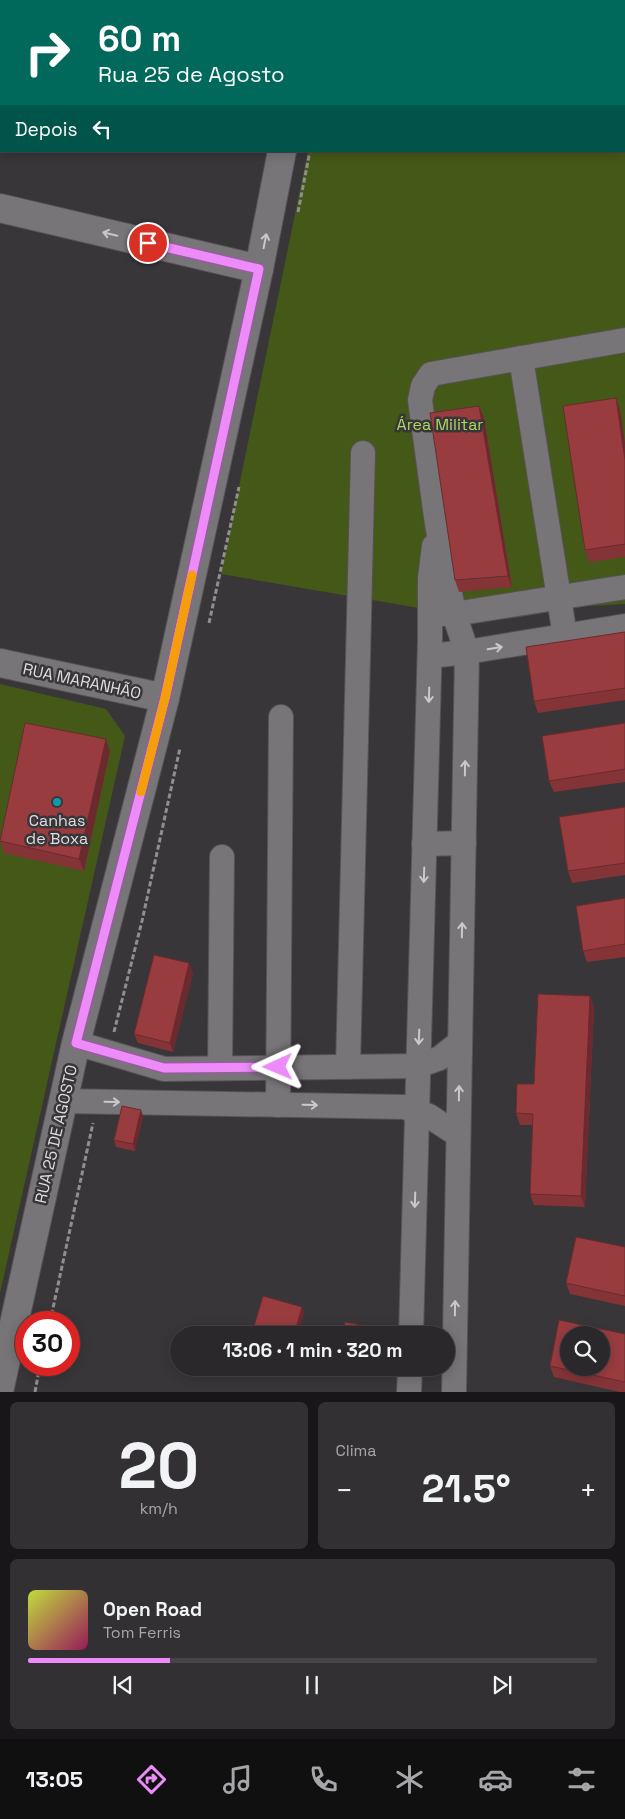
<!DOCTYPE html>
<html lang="pt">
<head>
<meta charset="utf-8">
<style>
	:root { --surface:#2b282b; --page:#333033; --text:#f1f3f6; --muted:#a6a6a9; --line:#474447; --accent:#ed8cf9 }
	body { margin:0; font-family:"Space Grotesk",sans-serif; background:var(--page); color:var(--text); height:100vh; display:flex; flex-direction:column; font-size:19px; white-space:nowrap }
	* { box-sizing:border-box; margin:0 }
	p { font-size:16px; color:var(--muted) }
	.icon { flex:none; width:28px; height:28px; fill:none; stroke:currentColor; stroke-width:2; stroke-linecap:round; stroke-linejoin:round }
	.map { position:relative; height:1392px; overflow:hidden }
	.drawer { display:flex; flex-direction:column; gap:10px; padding:10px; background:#181618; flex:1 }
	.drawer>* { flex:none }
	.top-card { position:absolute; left:0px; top:0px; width:625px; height:152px; box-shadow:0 2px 12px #0003,0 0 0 1px var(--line); background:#00695c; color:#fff; overflow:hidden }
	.buttons { position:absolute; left:560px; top:1326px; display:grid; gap:10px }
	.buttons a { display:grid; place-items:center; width:50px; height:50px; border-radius:50%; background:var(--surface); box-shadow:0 2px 12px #0003,0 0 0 1px var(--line); font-size:25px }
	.speed { position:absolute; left:15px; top:1311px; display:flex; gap:10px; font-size:25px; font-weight:700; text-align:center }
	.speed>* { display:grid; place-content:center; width:65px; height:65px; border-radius:50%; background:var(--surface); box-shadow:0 2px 12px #0003,0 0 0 1px var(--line); line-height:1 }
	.speed .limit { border:8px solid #d22; background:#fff; color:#111 }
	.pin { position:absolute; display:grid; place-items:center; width:42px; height:42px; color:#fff; margin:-21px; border:2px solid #fff; border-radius:50%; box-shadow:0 1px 5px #0007 }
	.me { position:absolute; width:55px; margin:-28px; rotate:269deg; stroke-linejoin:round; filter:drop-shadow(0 0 4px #0008) }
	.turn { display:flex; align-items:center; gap:18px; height:105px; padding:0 15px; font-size:22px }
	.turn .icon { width:65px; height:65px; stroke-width:2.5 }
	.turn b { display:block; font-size:35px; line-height:42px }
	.then { display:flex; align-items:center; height:48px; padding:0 15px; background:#0003; gap:10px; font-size:19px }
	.big { font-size:38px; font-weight:700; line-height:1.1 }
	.drawer .card { flex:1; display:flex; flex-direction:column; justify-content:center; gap:8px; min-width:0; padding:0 18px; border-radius:8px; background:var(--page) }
	.drawer .dial { align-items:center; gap:0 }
	.dial b { font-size:65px; line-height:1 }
	.song { display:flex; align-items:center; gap:15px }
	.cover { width:60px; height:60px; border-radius:8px; background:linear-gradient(135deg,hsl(70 70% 55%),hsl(330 70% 35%)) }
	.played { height:5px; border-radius:2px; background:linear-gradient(90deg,var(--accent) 25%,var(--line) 25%) }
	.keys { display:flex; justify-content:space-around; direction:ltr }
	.heat { display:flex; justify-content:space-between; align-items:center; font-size:28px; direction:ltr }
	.drawer .tiles { flex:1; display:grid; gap:10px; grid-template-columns:1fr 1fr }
	.card:last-child { grid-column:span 2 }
	.trip { position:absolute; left:170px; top:1326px; width:285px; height:50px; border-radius:25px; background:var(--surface); box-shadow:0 2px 12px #0003,0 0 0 1px var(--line); font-weight:700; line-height:50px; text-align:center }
	.dock { display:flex; height:80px; justify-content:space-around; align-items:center; background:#111011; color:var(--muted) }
	.dock .icon { width:35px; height:35px }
	.dock .current { color:var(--accent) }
	.dock b { font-size:22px; color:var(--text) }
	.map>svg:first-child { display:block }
</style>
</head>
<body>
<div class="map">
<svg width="625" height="1392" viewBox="0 0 625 1392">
	<rect width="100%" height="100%" fill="#393639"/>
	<g fill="#445817">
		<polygon points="340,0 625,0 625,604 454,614 221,574 308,151 624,151 624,1 339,1"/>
		<polygon points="0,684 106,709 125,736 0,1293"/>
	</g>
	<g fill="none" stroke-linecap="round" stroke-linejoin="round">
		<defs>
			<g id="minor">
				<polyline points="521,358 565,636"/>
				<polyline points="439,614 454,614 625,587"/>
				<polyline points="430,656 467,652 625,626"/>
				<polyline points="424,844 464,843"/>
				<polyline points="76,1043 164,1069 418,1066 440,1058 460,1042"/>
				<polyline points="348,1067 363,453"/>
				<polyline points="220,1068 222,857"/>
				<polyline points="63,1101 404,1107 429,1116 458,1135"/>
				<polyline points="278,1105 281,717"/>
				<polyline points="411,1335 430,640 430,578 434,546"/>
				<polyline points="409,1392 410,1368"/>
				<polyline points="454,1392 467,652 454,614 437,524 420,400 423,386 431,374 625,340"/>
			</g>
			<g id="tertiary">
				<polyline points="311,1 312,0"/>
				<polyline points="0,208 259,269"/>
				<polyline points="0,663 165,698"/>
				<polyline points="0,1387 76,1043 165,698 259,269 282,151"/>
			</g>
		</defs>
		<use href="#minor" stroke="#555355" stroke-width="26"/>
		<use href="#tertiary" stroke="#555355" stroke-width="30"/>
		<g stroke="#918e91" stroke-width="3" stroke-dasharray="5 2.5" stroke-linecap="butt">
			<polyline points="298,212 310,151"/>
			<polyline points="209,623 239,487"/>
			<polyline points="114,1032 142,921 180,748"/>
			<polyline points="50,1322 93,1123"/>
			<polyline points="35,1392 40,1365"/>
		</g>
		<use href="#minor" stroke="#787578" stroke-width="24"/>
		<use href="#tertiary" stroke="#787578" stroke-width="28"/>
	</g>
	<g fill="#843437">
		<polygon points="479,406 484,418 512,587 459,592 455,580"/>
		<polygon points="620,410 625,443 625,557 589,562 585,550"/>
		<polygon points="625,632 625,700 538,713 534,701"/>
		<polygon points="625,723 625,782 554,792 549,781"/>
		<polygon points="110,751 84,871 4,853 0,840"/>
		<polygon points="625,807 625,875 572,883 568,871"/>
		<polygon points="625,898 625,957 587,962 583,951"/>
		<polygon points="189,963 193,973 173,1052 138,1043 134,1034"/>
		<polygon points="590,996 594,1007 585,1207 534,1205 530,1194 533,1125 520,1125 516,1113"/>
		<polygon points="143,1116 135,1151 116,1147 114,1140"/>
		<polygon points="625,1247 625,1306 570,1294 566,1283"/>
		<polygon points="625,1334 625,1392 620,1392 554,1377 550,1366"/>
	</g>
	<g fill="#6b2a2d">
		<polygon points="616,398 620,410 625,443 625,460"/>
		<polygon points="479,406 484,418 512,587 508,576"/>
		<polygon points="106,739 110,751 84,871 79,859"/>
		<polygon points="189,963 193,973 173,1052 170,1043"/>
		<polygon points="590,996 594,1007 585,1207 581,1196"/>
		<polygon points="141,1110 143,1116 135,1151 133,1144"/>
		<polygon points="302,1307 304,1313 298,1335 294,1335"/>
		<polygon points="361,1325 363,1328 361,1335 359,1335"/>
	</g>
	<g fill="#993c40" stroke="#6b2a2d" fill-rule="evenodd">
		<polygon points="616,398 625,460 625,544 585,550 563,406"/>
		<polygon points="479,406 508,576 455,580 430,413"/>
		<polygon points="625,632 625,688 534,701 526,647"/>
		<polygon points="25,723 106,739 79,859 0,841"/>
		<polygon points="625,723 625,769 549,781 542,736"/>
		<polygon points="625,807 625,863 568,871 559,817"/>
		<polygon points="625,898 625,944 583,951 576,906"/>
		<polygon points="154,955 189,963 170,1043 134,1034"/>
		<polygon points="538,994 590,996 581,1196 530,1194 533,1114 516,1113 517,1084 534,1084"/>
		<polygon points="122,1106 141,1110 133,1144 114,1140"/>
		<polygon points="576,1237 625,1247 625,1296 566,1283"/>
		<polygon points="263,1296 302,1307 294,1335 258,1335 252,1333"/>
		<path d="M 559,1320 L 625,1334 L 625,1382 L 550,1366 ZM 569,1335 L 601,1335 L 601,1368 L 569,1368 Z"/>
		<polygon points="345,1322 361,1325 359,1335 342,1335"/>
	</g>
	<defs><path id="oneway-shaft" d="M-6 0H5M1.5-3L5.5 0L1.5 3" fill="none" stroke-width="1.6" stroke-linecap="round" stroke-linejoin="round" transform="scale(1.25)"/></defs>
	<g stroke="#cac8ca">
		<use href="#oneway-shaft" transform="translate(110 234) rotate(-167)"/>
		<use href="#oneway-shaft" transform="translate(265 241) rotate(-79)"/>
		<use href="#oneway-shaft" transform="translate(495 648) rotate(-9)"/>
		<use href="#oneway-shaft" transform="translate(429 695) rotate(92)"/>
		<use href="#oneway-shaft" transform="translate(465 768) rotate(-89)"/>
		<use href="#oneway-shaft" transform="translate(424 875) rotate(92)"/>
		<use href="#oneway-shaft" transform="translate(462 930) rotate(-89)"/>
		<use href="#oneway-shaft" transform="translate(419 1037) rotate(92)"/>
		<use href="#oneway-shaft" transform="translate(459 1093) rotate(-89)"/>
		<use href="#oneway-shaft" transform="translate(112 1102) rotate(1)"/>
		<use href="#oneway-shaft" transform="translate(310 1105) rotate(1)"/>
		<use href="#oneway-shaft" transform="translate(415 1200) rotate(92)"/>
		<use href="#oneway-shaft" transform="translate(455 1308) rotate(-89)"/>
	</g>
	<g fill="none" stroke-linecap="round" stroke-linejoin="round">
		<defs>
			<polyline id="route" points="148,243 259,269 165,698 76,1043 164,1068 278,1067"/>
		</defs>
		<use href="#route" stroke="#9a5ba2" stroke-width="12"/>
		<use href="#route" stroke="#ed8cf9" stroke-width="9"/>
		<polyline stroke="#f59e0b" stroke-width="9" points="141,792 165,698 192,575"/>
	</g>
	<circle fill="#0f9aa8" stroke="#393639" stroke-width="2" cx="57" cy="802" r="5"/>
	<g text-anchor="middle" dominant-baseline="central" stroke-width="5" stroke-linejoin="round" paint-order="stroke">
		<g font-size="16" fill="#aed75f" stroke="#393639">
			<text x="440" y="424">Área Militar</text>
		</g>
		<g font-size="16" fill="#dfdddf" stroke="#393639">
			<text transform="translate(82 681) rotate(12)">RUA MARANHÃO</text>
			<text transform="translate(56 1134) rotate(-77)">RUA 25 DE AGOSTO</text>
		</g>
		<g font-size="16" fill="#dfdddf" stroke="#393639">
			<text x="57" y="820">Canhas<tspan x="57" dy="18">de Boxa</tspan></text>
		</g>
	</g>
</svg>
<div class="buttons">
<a><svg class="icon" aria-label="search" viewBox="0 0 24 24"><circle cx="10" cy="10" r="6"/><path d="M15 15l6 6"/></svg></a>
</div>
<div class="speed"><div class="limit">30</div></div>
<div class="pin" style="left:148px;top:243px;background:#d93025"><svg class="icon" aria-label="arrive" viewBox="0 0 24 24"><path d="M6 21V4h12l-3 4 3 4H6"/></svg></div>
<svg class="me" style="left:278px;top:1067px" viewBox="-20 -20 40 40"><path d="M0-17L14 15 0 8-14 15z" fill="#ed8cf9" stroke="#fff" stroke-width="4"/></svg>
<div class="trip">13:06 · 1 min · 320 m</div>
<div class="top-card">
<div class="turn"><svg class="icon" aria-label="right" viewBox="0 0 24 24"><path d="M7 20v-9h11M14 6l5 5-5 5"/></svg><div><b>60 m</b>Rua 25 de Agosto</div></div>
<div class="then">Depois<svg class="icon" aria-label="left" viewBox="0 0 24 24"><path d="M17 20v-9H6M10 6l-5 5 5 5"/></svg></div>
</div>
</div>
<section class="drawer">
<div class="tiles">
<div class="card dial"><b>20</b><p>km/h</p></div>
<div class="card"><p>Clima</p>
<div class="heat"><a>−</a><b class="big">21.5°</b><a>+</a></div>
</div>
<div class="card">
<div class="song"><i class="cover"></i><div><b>Open Road</b><p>Tom Ferris</p></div></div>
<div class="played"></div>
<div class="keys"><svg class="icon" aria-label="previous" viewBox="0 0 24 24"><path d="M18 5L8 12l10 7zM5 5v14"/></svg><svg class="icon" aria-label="pause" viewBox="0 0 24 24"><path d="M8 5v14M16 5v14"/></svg><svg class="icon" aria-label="next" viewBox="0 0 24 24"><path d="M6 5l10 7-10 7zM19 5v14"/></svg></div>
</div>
</div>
</section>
<nav class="dock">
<b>13:05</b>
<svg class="icon current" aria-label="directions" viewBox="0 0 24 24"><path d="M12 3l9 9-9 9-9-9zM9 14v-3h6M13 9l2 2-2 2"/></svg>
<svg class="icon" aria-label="music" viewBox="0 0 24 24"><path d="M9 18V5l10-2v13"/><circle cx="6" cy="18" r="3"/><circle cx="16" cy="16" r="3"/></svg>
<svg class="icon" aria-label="phone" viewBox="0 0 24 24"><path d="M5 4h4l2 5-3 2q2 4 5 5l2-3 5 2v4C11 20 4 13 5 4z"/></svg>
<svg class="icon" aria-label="climate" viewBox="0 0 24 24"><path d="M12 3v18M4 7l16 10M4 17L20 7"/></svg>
<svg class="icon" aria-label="car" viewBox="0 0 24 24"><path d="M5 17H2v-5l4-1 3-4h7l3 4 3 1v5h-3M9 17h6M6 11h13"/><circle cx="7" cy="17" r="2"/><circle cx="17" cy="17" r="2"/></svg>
<svg class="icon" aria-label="filters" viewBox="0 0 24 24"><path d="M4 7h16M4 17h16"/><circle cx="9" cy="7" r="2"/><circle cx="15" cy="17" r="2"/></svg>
</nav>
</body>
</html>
